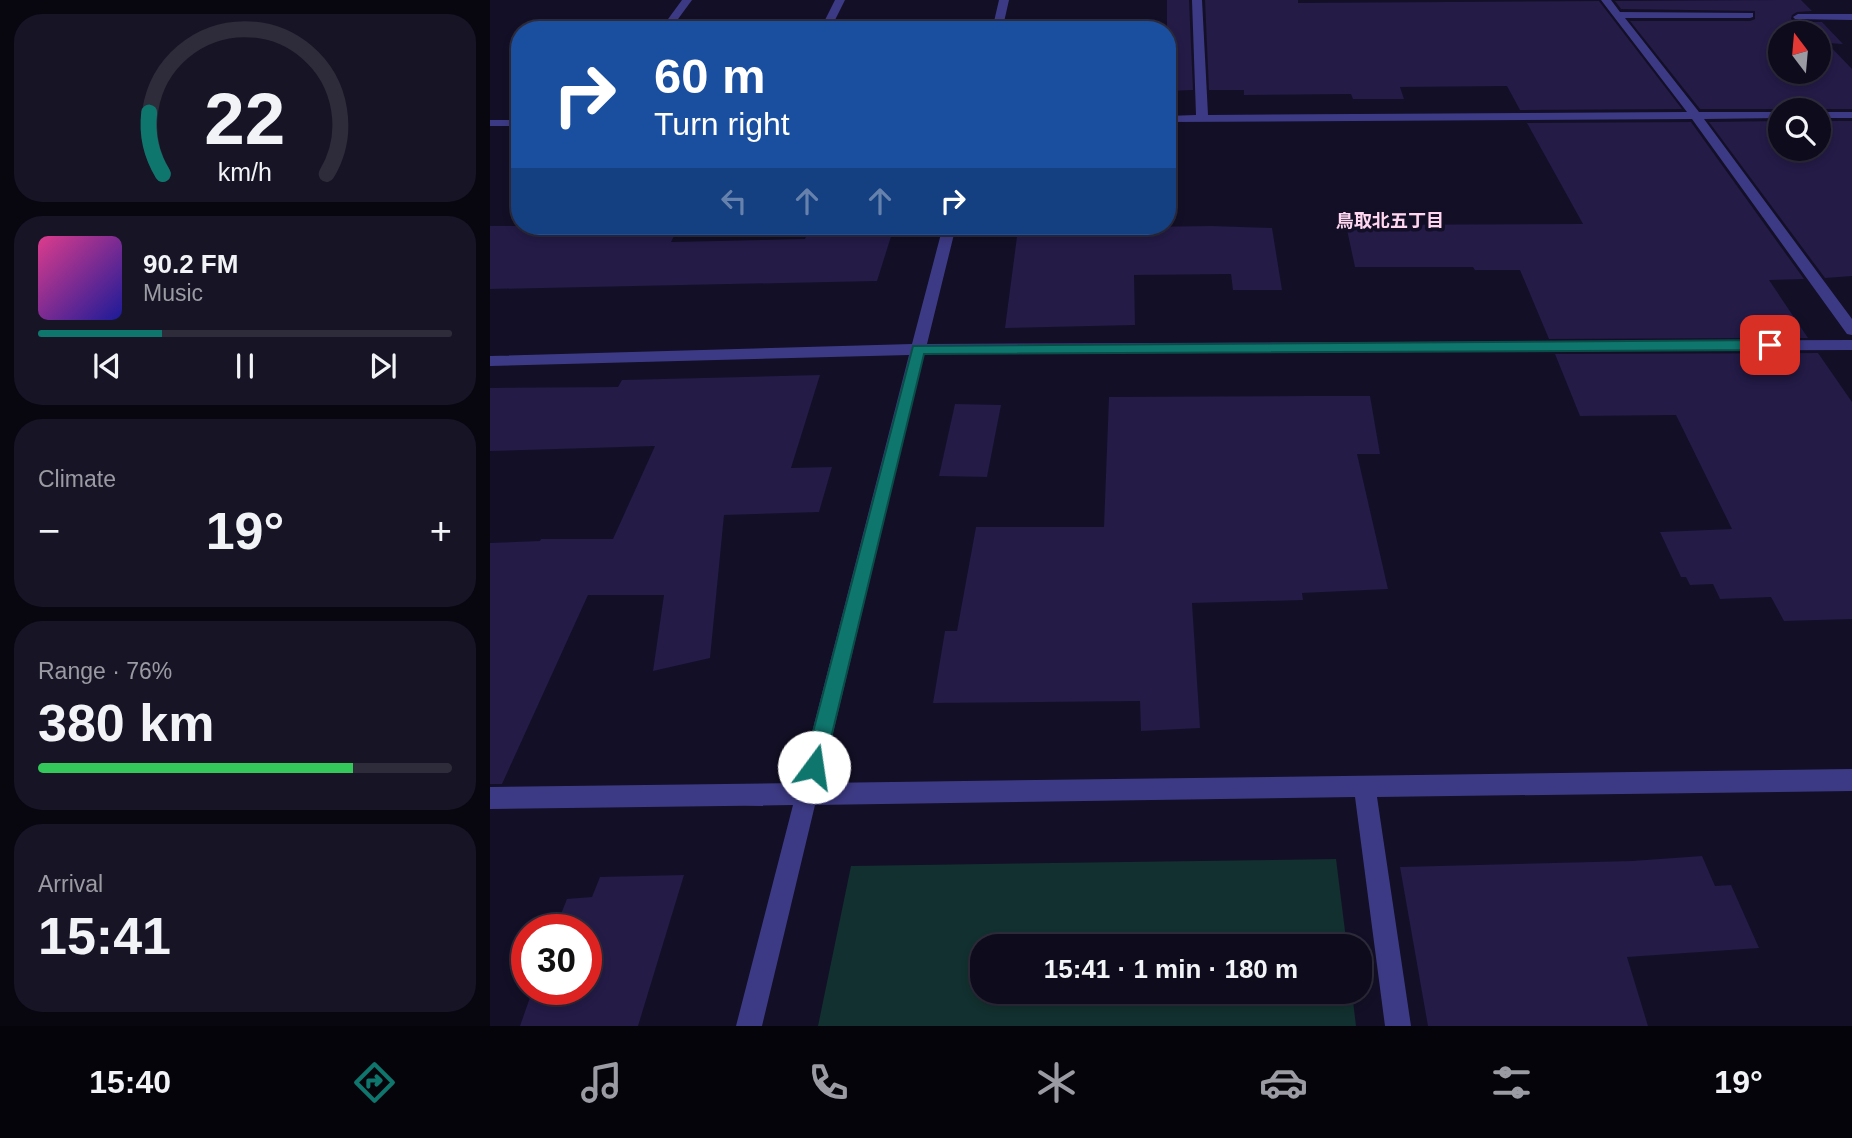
<!DOCTYPE html>
<html lang="en">
<head>
<meta charset="utf-8">
<style>
	:root { --surface:#0e0b1c; --page:#171425; --text:#f1f3f6; --muted:#9b9ba3; --line:#2e2b3b; --accent:#0f766e }
	body { margin:0; font-family:Arial,"Noto Sans JP",sans-serif; background:var(--page); color:var(--text); height:100vh; display:flex; flex-direction:column; font-size:26px; white-space:nowrap }
	* { box-sizing:border-box; margin:0 }
	p { font-size:23px; color:var(--muted) }
	.icon { flex:none; width:38px; height:38px; fill:none; stroke:currentColor; stroke-width:2; stroke-linecap:round; stroke-linejoin:round }
	.map { position:relative; flex:1; overflow:hidden }
	.side { display:flex; flex-direction:column; gap:14px; padding:14px; background:#08060f; width:490px }
	.side>* { flex:none }
	.banner { position:absolute; left:21px; top:21px; width:665px; height:214px; border-radius:28px; box-shadow:0 4px 10px #0003,0 0 0 2px var(--line); background:#1a4fa0; color:#fff; overflow:hidden }
	.needle { width:46px; rotate:344deg }
	.tools { position:absolute; left:1278px; top:21px; display:grid; gap:14px }
	.tools a { display:grid; place-items:center; width:63px; height:63px; border-radius:50%; background:var(--surface); box-shadow:0 4px 10px #0003,0 0 0 2px var(--line); font-size:35px }
	.speed { position:absolute; left:21px; top:914px; display:flex; gap:14px; font-size:35px; font-weight:700; text-align:center }
	.speed>* { display:grid; place-content:center; width:91px; height:91px; border-radius:50%; background:var(--surface); box-shadow:0 4px 10px #0003,0 0 0 2px var(--line); line-height:1 }
	.speed .limit { border:10px solid #d22; background:#fff; color:#111 }
	.pin { position:absolute; display:grid; place-items:center; width:60px; height:60px; color:#fff; margin:-30px; border-radius:14px; box-shadow:0 4px 10px #0006 }
	.me { position:absolute; width:77px; margin:-38px; rotate:14deg; stroke-linejoin:round; filter:drop-shadow(0 0 5px #0008) }
	.turn { display:flex; align-items:center; gap:24px; height:147px; padding:0 28px; font-size:32px }
	.turn .icon { width:91px; height:91px; stroke-width:2.5 }
	.turn b { display:block; font-size:49px; line-height:60px }
	.lanes { display:flex; align-items:center; height:66px; padding:0 28px; background:#0003; justify-content:center; gap:35px; direction:ltr }
	.lanes .off { opacity:.35 }
	.big { font-size:52px; font-weight:600; line-height:1.1 }
	.side .tile { flex:1; display:flex; flex-direction:column; justify-content:center; gap:10px; min-width:0; padding:0 24px; border-radius:28px; background:var(--page) }
	.side .dial { align-items:center; gap:0 }
	.dial svg { height:182px; overflow:visible; fill:none; stroke:var(--line); stroke-width:7; stroke-linecap:round; text-anchor:middle }
	.dial text { fill:var(--text); stroke:none }
	.song { display:flex; align-items:center; gap:21px }
	.cover { width:84px; height:84px; border-radius:10px; background:linear-gradient(135deg,hsl(330 70% 55%),hsl(240 70% 35%)) }
	.played { height:7px; border-radius:4px; background:linear-gradient(90deg,var(--accent) 30%,var(--line) 30%) }
	.keys { display:flex; justify-content:space-around; direction:ltr }
	.heat { display:flex; justify-content:space-between; align-items:center; font-size:38px; direction:ltr }
	.charge { height:10px; border-radius:5px; background:linear-gradient(90deg,#34c759 76%,var(--line) 0) }
	.trip { position:absolute; left:480px; top:934px; width:402px; height:70px; border-radius:28px; background:var(--surface); box-shadow:0 4px 10px #0003,0 0 0 2px var(--line); font-weight:600; line-height:70px; text-align:center }
	.dock { display:flex; height:112px; justify-content:space-around; align-items:center; background:#06040b; color:var(--muted) }
	.dock .icon { width:49px; height:49px }
	.dock .selected { color:var(--accent) }
	.dock b { font-size:32px; color:var(--text) }
	main { display:flex; flex:1; min-height:0 }
	.map>svg:first-child { display:block }
</style>
</head>
<body>
<main>
<section class="side">
<div class="tile dial"><svg viewBox="0 0 100 80">
<path d="M14 69A42 42 0 1 1 86 69"/>
<path d="M14 69A42 42 0 0 1 8 42" stroke="#0f766e"/>
<text x="50" y="56" font-size="32" font-weight="700">22</text>
<text x="50" y="72" font-size="11">km/h</text>
</svg></div>
<div class="tile">
<div class="song"><i class="cover"></i><div><b>90.2 FM</b><p>Music</p></div></div>
<div class="played"></div>
<div class="keys"><svg class="icon" aria-label="previous" viewBox="0 0 24 24"><path d="M18 5L8 12l10 7zM5 5v14"/></svg><svg class="icon" aria-label="pause" viewBox="0 0 24 24"><path d="M8 5v14M16 5v14"/></svg><svg class="icon" aria-label="next" viewBox="0 0 24 24"><path d="M6 5l10 7-10 7zM19 5v14"/></svg></div>
</div>
<div class="tile"><p>Climate</p>
<div class="heat"><a>−</a><b class="big">19°</b><a>+</a></div>
</div>
<div class="tile"><p>Range · 76%</p><b class="big">380 km</b><div class="charge"></div></div>
<div class="tile"><p>Arrival</p><b class="big">15:41</b></div>
</section>
<div class="map">
<svg width="1362" height="1026" viewBox="0 0 1362 1026">
	<rect width="100%" height="100%" fill="#130f26"/>
	<polygon fill="#12302f" points="846,859 857,947 492,947 492,992 862,992 866,1026 328,1026 361,866"/>
	<g fill="#241b47" fill-rule="evenodd">
		<polygon points="677,0 699,0 703,90 677,91"/>
		<polygon points="715,0 808,0 808,3 1109,1 1192,109 1030,110 1017,86 910,87 914,99 863,99 861,94 754,95 754,90 719,90"/>
		<path d="M 1311,0 L 1322,11 L 1307,12 L 1302,15 L 1301,19 L 1305,22 L 1332,22 L 1353,44 L 1337,43 L 1362,69 L 1362,109 L 1210,109 L 1140,21 L 1260,21 L 1265,19 L 1265,11 L 1131,9 L 1125,1 ZM 1290,33 L 1328,33 L 1328,72 L 1290,72 Z"/>
		<polygon points="1290,121 1290,149 1328,149 1328,121 1362,121 1362,276 1335,278 1219,122"/>
		<polygon points="1201,122 1314,279 1279,280 1318,338 1059,339 1030,270 985,270 983,267 865,267 856,225 1093,224 1037,123"/>
		<polygon points="0,226 189,226 181,242 315,239 318,232 352,232 354,228 404,227 387,281 0,289"/>
		<polygon points="721,226 782,228 792,290 743,290 741,274 644,275 645,325 515,328 528,229 652,230 652,227"/>
		<polygon points="1328,353 1362,402 1362,619 1294,621 1281,597 1230,599 1223,584 1200,585 1196,577 1191,577 1170,532 1242,529 1186,415 1090,416 1065,354"/>
		<polygon points="330,375 301,468 342,467 329,512 234,515 220,658 163,671 174,595 98,595 12,784 0,784 0,543 50,541 51,539 123,539 165,446 0,451 0,388 128,387 132,380"/>
		<polygon points="821,396 880,396 890,454 867,454 898,589 812,593 813,600 702,603 710,728 651,731 650,701 443,703 455,631 467,631 486,527 614,527 619,397"/>
		<polygon points="465,404 511,405 497,477 449,476"/>
		<polygon points="1212,856 1225,886 1241,885 1269,948 1137,957 1158,1026 938,1026 910,867 1142,861"/>
		<polygon points="194,875 148,1026 30,1026 43,989 96,989 96,929 65,929 77,899 102,897 110,877"/>
	</g>
	<g fill="none" stroke-linecap="round" stroke-linejoin="round">
		<g fill="#3d3a85" fill-rule="evenodd">
			<polygon points="192,0 202,0 180,30 170,30"/>
			<polygon points="345,0 355,0 340,30 330,30"/>
			<polygon points="509,0 519,0 514,22 597,20 602,23 597,26 502,30"/>
			<polygon points="702,0 712,0 718,115 1197,112 1111,0 1121,0 1130,12 1263,13 1263,17 1260,18 1135,18 1209,112 1290,112 1290,118 1214,119 1362,319 1362,335 1357,334 1202,119 677,122 677,116 706,115"/>
			<polygon points="1308,14 1362,14 1362,20 1305,19 1303,17"/>
			<rect x="1328" y="112" width="34" height="6"/>
			<rect x="0" y="120" width="30" height="6"/>
			<polygon points="453,226 466,226 437,344 1362,340 1362,350 434,354 331,783 1362,769 1362,791 887,797 921,1026 895,1026 865,797 325,805 272,1026 246,1026 303,805 0,809 0,787 309,783 419,355 0,366 0,356 422,344"/>
		</g>
	</g>
	<polygon fill="#0f766e" stroke="#0a4d48" stroke-width="2" points="1280,340 1286,345 1280,350 434,354 334,767 331,774 324,777 317,774 314,767 423,346"/>
	<g text-anchor="middle" dominant-baseline="central" stroke-width="7" stroke-linejoin="round" paint-order="stroke">
		<g font-size="18" font-weight="bold" fill="#ffd6f0" stroke="#130f26">
			<text x="900" y="221">鳥取北五丁目</text>
		</g>
	</g>
</svg>
<div class="tools">
<a><svg class="needle" viewBox="-14 -14 28 28"><path d="M0-13l5 13h-10z" fill="#e53935"/><path d="M0 13l5-13h-10z" fill="#9b9ba3"/></svg></a>
<a><svg class="icon" aria-label="search" viewBox="0 0 24 24"><circle cx="10" cy="10" r="6"/><path d="M15 15l6 6"/></svg></a>
</div>
<div class="speed"><div class="limit">30</div></div>
<div class="pin" style="left:1280px;top:345px;background:#d93025"><svg class="icon" aria-label="arrive" viewBox="0 0 24 24"><path d="M6 21V4h12l-3 4 3 4H6"/></svg></div>
<svg class="me" style="left:324px;top:767px" viewBox="-20 -20 40 40"><circle r="19" fill="#fff"/><path d="M0-13L10 11 0 6-10 11z" fill="#0f766e"/></svg>
<div class="trip">15:41 · 1 min · 180 m</div>
<div class="banner">
<div class="turn"><svg class="icon" aria-label="right" viewBox="0 0 24 24"><path d="M7 20v-9h11M14 6l5 5-5 5"/></svg><div><b>60 m</b>Turn right</div></div>
<div class="lanes"><svg class="icon off" aria-label="left" viewBox="0 0 24 24"><path d="M17 20v-9H6M10 6l-5 5 5 5"/></svg><svg class="icon off" aria-label="ahead" viewBox="0 0 24 24"><path d="M12 20V5M6 11l6-6 6 6"/></svg><svg class="icon off" aria-label="ahead" viewBox="0 0 24 24"><path d="M12 20V5M6 11l6-6 6 6"/></svg><svg class="icon" aria-label="right" viewBox="0 0 24 24"><path d="M7 20v-9h11M14 6l5 5-5 5"/></svg></div>
</div>
</div>
</main>
<nav class="dock">
<b>15:40</b>
<svg class="icon selected" aria-label="directions" viewBox="0 0 24 24"><path d="M12 3l9 9-9 9-9-9zM9 14v-3h6M13 9l2 2-2 2"/></svg>
<svg class="icon" aria-label="music" viewBox="0 0 24 24"><path d="M9 18V5l10-2v13"/><circle cx="6" cy="18" r="3"/><circle cx="16" cy="16" r="3"/></svg>
<svg class="icon" aria-label="phone" viewBox="0 0 24 24"><path d="M5 4h4l2 5-3 2q2 4 5 5l2-3 5 2v4C11 20 4 13 5 4z"/></svg>
<svg class="icon" aria-label="climate" viewBox="0 0 24 24"><path d="M12 3v18M4 7l16 10M4 17L20 7"/></svg>
<svg class="icon" aria-label="car" viewBox="0 0 24 24"><path d="M5 17H2v-5l4-1 3-4h7l3 4 3 1v5h-3M9 17h6M6 11h13"/><circle cx="7" cy="17" r="2"/><circle cx="17" cy="17" r="2"/></svg>
<svg class="icon" aria-label="filters" viewBox="0 0 24 24"><path d="M4 7h16M4 17h16"/><circle cx="9" cy="7" r="2"/><circle cx="15" cy="17" r="2"/></svg>
<b>19°</b>
</nav>
</body>
</html>
